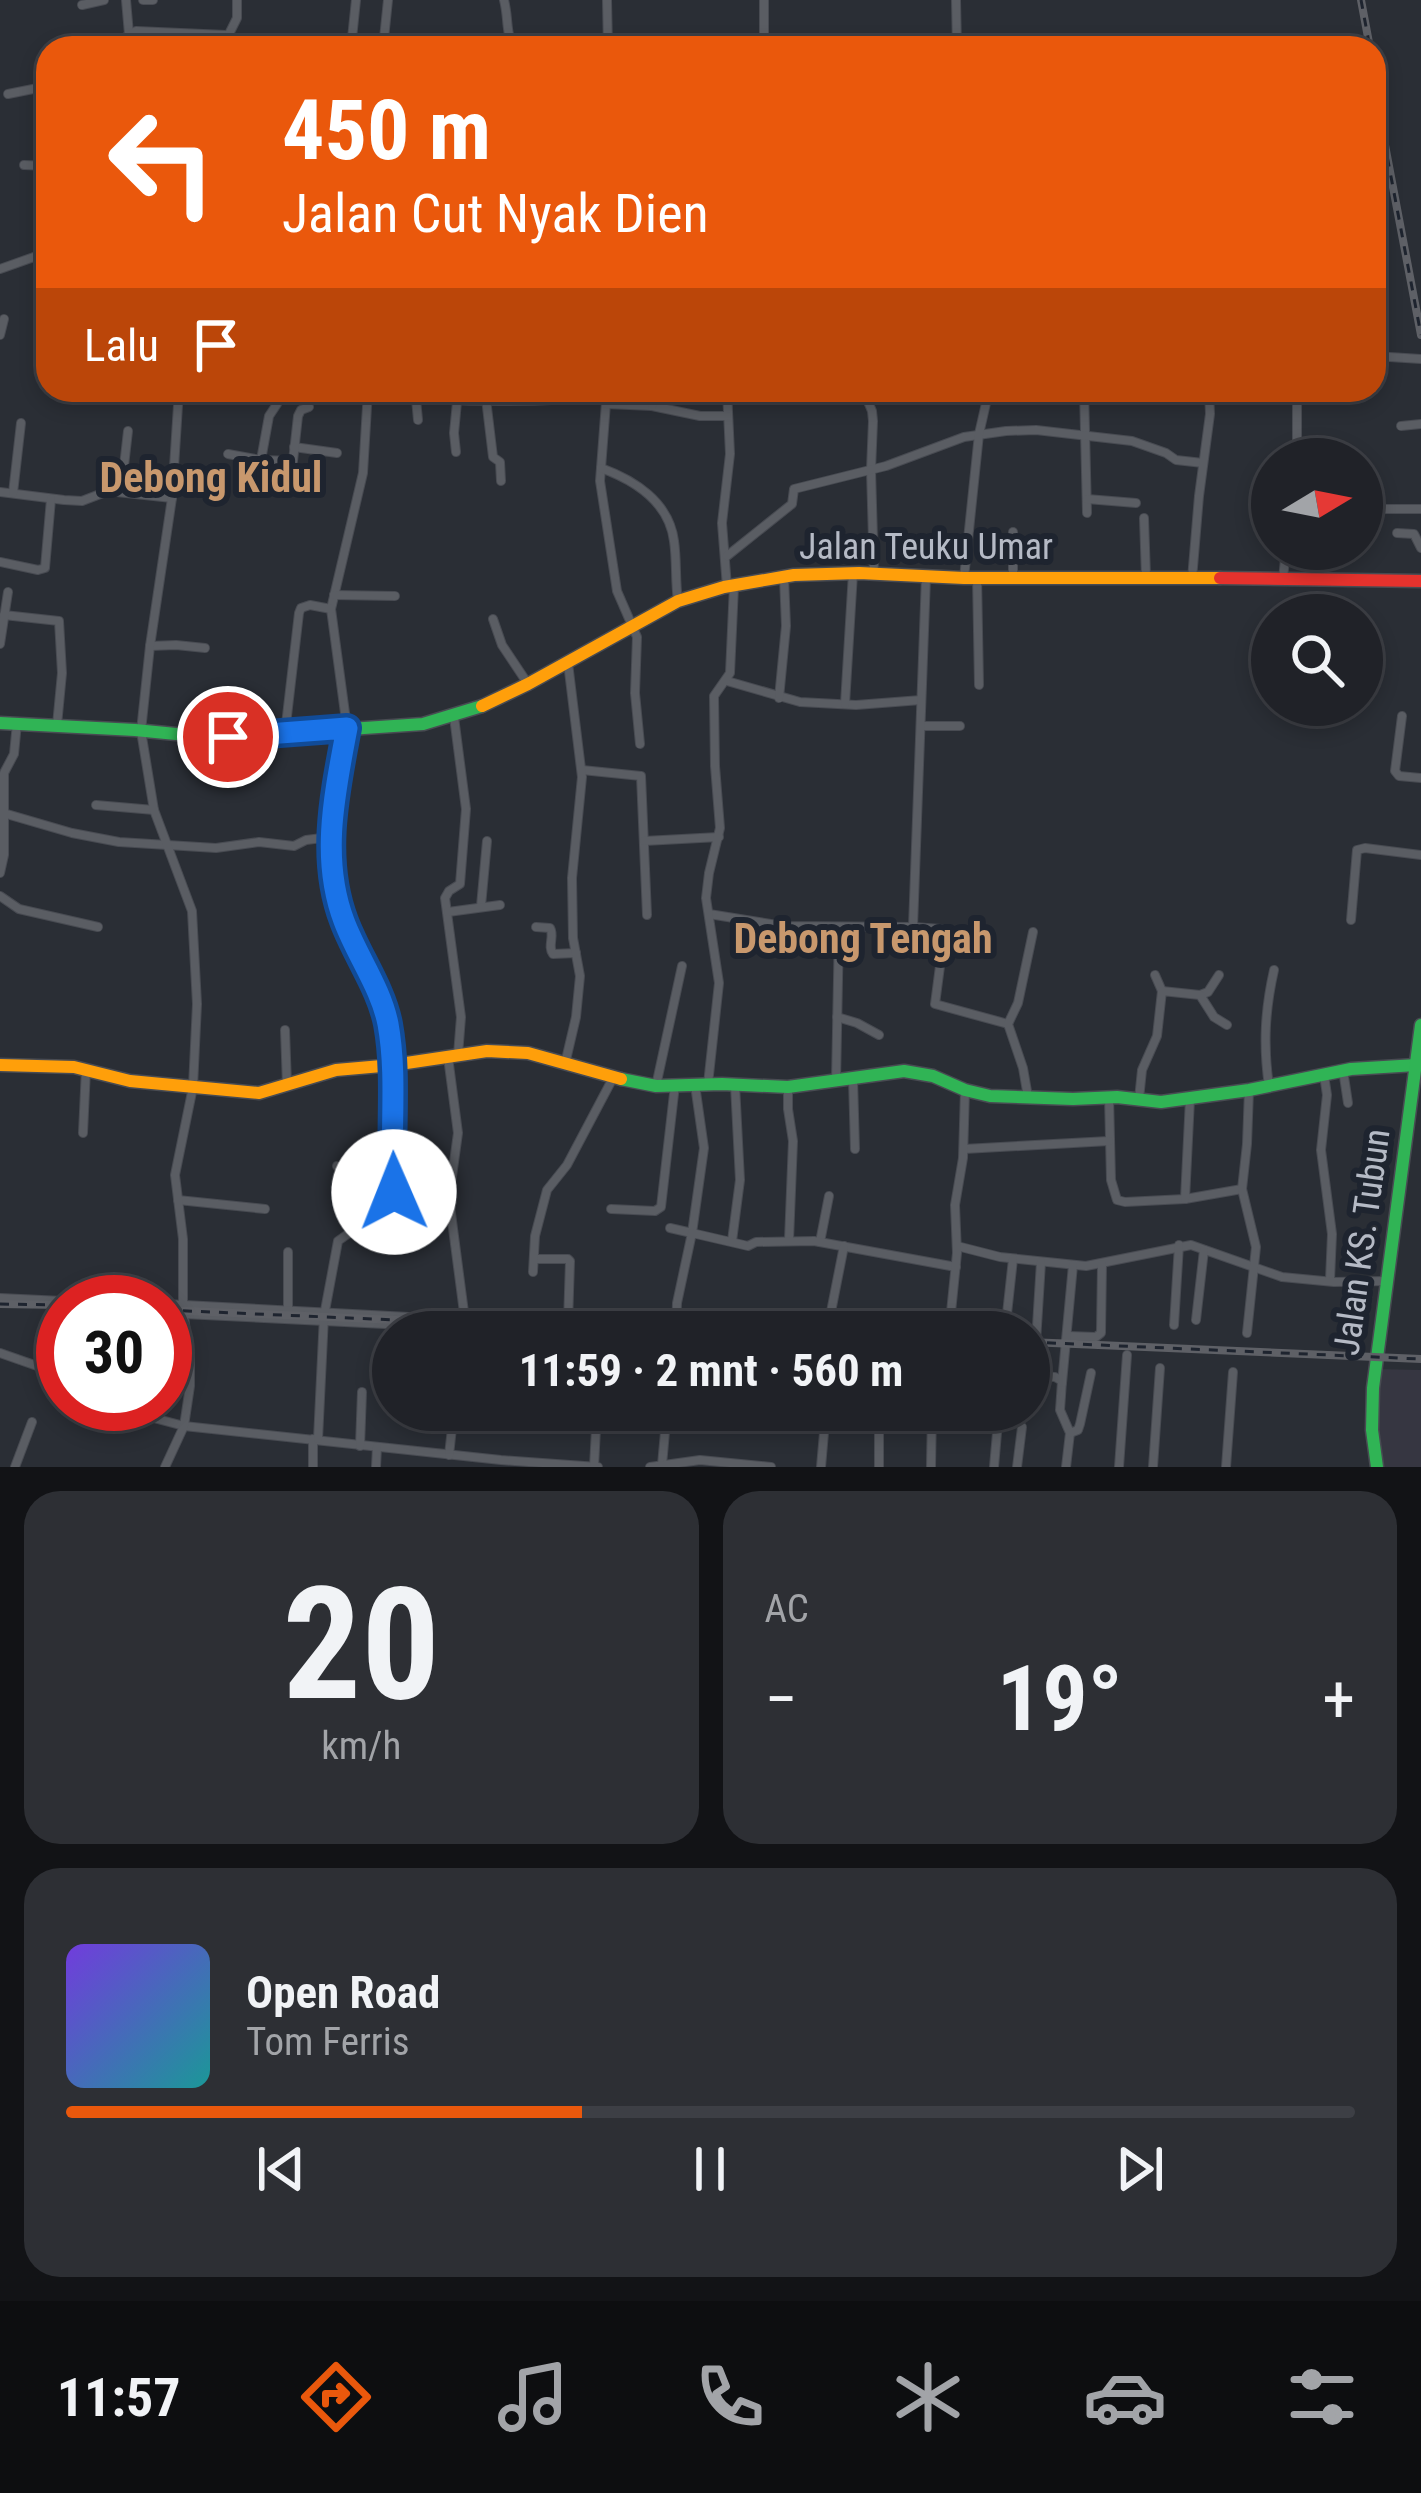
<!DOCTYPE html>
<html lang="id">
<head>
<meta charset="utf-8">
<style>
	:root { --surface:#202228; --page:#2d2f34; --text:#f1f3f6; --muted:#a2a4a8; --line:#3d3f45; --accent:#ea580c }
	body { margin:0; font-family:"Roboto Condensed",sans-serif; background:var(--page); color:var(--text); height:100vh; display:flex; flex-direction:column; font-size:45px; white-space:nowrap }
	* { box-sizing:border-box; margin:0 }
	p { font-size:39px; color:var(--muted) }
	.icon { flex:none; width:66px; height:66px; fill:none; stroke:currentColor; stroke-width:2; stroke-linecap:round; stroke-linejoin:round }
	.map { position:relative; height:1467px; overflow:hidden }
	.side { display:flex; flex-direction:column; gap:24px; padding:24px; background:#121316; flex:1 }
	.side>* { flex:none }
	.hud { position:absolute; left:36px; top:36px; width:1350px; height:366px; border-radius:36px; box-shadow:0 6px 18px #0003,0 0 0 3px var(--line); background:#ea580c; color:#fff; overflow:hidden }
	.needle { width:78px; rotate:80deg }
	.fabs { position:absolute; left:1251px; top:438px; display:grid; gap:24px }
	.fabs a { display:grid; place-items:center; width:132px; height:132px; border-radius:50%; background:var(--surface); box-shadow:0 6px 18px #0003,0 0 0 3px var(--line); font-size:60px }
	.speed { position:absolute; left:36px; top:1275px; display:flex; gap:24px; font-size:60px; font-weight:700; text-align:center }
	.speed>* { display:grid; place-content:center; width:156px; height:156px; border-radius:50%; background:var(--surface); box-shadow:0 6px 18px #0003,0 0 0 3px var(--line); line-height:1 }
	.speed .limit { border:18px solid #d22; background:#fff; color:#111 }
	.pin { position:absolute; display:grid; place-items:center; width:102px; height:102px; color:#fff; margin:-51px; border:6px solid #fff; border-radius:50%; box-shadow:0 3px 12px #0007 }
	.me { position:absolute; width:132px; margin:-66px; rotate:359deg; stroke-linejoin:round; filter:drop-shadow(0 0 9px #0008) }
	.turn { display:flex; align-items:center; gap:42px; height:252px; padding:0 48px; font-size:54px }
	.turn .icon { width:156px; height:156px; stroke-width:2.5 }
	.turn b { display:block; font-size:84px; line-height:102px }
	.then { display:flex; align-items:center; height:114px; padding:0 48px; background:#0003; gap:24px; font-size:45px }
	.big { font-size:90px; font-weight:700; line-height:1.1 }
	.side .tile { flex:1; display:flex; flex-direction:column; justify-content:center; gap:18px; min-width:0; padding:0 42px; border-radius:36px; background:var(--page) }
	.side .dial { align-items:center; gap:0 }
	.dial b { font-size:156px; line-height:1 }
	.song { display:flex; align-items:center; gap:36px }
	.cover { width:144px; height:144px; border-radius:18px; background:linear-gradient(135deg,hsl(260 70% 55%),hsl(180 70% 35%)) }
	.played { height:12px; border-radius:6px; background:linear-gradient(90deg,var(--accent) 40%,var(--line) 40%) }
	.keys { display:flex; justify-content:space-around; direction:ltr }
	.heat { display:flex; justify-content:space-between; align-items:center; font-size:66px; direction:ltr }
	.side .tiles { flex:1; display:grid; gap:24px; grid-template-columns:1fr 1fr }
	.tile:last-child { grid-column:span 2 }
	.trip { position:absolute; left:372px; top:1311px; width:678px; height:120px; border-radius:60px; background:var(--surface); box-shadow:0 6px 18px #0003,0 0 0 3px var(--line); font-weight:700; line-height:120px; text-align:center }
	.dock { display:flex; height:192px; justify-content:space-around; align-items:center; background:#0d0e10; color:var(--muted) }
	.dock .icon { width:84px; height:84px }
	.dock .active { color:var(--accent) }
	.dock b { font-size:54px; color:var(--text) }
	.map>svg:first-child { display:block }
</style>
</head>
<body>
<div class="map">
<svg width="1421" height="1467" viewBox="0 0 1421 1467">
	<rect width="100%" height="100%" fill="#2a2e35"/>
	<polygon fill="#363641" points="1374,1369 1421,1370 1421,1467 1379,1467 1374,1436"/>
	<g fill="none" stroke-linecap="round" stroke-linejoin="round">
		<defs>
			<g id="street">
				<polyline points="126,0 129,34"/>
				<polyline points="143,0 153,0"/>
				<path d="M 504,0 C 509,20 505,30 514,48"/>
				<polyline points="607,0 608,48"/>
				<polyline points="956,0 957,48"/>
				<polyline points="82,5 104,0"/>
				<polyline points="383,46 413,48"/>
				<polyline points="115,48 122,39 136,31 226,35"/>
				<polyline points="222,48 237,18 237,0"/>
				<polyline points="351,48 356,0"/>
				<polyline points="383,48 388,0"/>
				<polyline points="764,48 764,0"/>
				<polyline points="8,94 48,86"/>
				<polyline points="24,165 48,166"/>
				<polyline points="0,269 48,252"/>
				<polyline points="0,335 4,319"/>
				<polyline points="1374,356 1421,359"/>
				<polyline points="368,390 363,473 331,609 347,728 332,807 330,837 334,885 342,917 383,1005 389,1032 395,1197 400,1205 406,1208 449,1201"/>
				<polyline points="607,390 600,481 617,591 637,637 635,693 640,744"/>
				<polyline points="727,390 730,454 722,523 727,587"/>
				<polyline points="863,390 872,411 873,421 871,470 874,574"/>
				<polyline points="1084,390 1087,513"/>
				<polyline points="1267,393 1267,390"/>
				<path d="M 367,394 C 447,402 527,404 606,396"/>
				<polyline points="1356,396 1357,390"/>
				<polyline points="416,399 418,420"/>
				<polyline points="486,399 493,457 500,462 501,481"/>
				<polyline points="1297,403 1297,459"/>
				<polyline points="606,404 652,406 700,416 727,416"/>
				<polyline points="652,406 654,390"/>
				<polyline points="1401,426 1421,424"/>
				<polyline points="294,447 337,453"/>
				<polyline points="456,452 454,433 457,402"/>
				<polyline points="228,454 261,460 293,461 298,416 301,410 309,407"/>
				<polyline points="261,460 269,416 277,404 276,390"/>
				<path d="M 601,468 C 634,480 669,502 674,541 C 677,561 675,581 678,601"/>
				<polyline points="0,492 64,500 82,501 108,491 172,498"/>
				<polyline points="121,492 128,431"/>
				<polyline points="13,493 21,423"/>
				<polyline points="1087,499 1136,503"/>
				<polyline points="1385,509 1421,509"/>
				<polyline points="1144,518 1146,577"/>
				<polyline points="1397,533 1414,534 1421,548"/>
				<polyline points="727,556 792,504 794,489 886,466 964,437 1006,431 1036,430 1132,441 1166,453 1176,460 1203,463"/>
				<polyline points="0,562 38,570 45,568 51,499"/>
				<polyline points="1013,576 1013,532"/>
				<polyline points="977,577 979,685"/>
				<polyline points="964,578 979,434 989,390"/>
				<polyline points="1192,579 1199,496 1210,414 1209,390"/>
				<polyline points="1283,579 1286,549"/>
				<polyline points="334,595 395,596"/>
				<polyline points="4,615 59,621 62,673 57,725"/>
				<polyline points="493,619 502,645 528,684"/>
				<polyline points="0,644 8,592"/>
				<polyline points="150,646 176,645 205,648"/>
				<polyline points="727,681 800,702 856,705 921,700"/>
				<polyline points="779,698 786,626 784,577"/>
				<polyline points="845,704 853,573"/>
				<polyline points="1402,716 1395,771 1399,776 1421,778"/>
				<polyline points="454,717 466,809 460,884 449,891 445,898 461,1017 458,1055"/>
				<polyline points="921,726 960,726"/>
				<polyline points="285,733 299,613 301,608 310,605 331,609"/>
				<polyline points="582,770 641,776 647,915"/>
				<polyline points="96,805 154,810"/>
				<polyline points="0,812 72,833 119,842 216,848 259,842 294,846 306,840 330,837"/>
				<polyline points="644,841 719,837"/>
				<polyline points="0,873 4,855 4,773 14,754 17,723"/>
				<polyline points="0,896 19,909 98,927"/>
				<polyline points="481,906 487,841"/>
				<polyline points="448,912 500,905"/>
				<polyline points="709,914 783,926 913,927 926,577"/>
				<polyline points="1351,920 1357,850 1365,848 1421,855"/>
				<path d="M 536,927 L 550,928 C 555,936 547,946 553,954 L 576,953"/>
				<polyline points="913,927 941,929 944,936 935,1004 1008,1024"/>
				<polyline points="1155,975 1162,991"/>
				<polyline points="1200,995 1208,992 1219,975"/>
				<polyline points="837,1017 857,1023 879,1035"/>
				<polyline points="285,1030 287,1085"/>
				<polyline points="448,1057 458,1133 449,1198 465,1320"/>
				<polyline points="565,1064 576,1017 580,976 573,938 572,878 582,777 568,663"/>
				<polyline points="1343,1070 1348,1103"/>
				<polyline points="1324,1075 1327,1095 1321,1150 1332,1234 1330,1280"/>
				<polyline points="853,1079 855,1149"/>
				<polyline points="836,1082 839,928"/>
				<polyline points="708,1084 719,983 706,898 709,873 720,828 715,766 714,696 730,673 734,586"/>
				<polyline points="656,1086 682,966"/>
				<path d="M 1269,1086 C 1263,1045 1265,1010 1274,970"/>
				<polyline points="788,1087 788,1109 793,1141 789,1240"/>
				<polyline points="1028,1097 1023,1068 1008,1024 1018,1003 1033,932"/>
				<polyline points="1109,1097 1111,1180 1117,1200 1125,1202 1185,1199 1242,1189"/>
				<polyline points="1139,1099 1142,1070 1157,1036 1162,991 1200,995 1214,1017 1227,1025"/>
				<polyline points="83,1133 86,1069"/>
				<polyline points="964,1149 1109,1141"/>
				<polyline points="337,1166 356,1174 393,1174"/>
				<polyline points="1185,1199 1190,1099"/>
				<polyline points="178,1200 265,1209"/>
				<polyline points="611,1209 655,1211 661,1207 675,1085"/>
				<polyline points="670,1228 692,1233 704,1148 695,1085"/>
				<polyline points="732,1241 740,1180 735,1085"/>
				<polyline points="820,1242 829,1196"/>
				<polyline points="957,1246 1000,1257 1086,1266 1191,1245 1282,1277 1334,1282 1386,1281"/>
				<polyline points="288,1252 288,1310"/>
				<polyline points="535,1259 568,1259 570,1261 568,1323"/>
				<polyline points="533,1272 535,1236 547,1190 567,1165 613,1078"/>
				<polyline points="0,1298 83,1302"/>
				<polyline points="165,1304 503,1322 677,1322"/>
				<polyline points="184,1314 425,1326 480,1326 619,1332"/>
				<polyline points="1196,1320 1204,1250"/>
				<polyline points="1174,1325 1179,1245"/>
				<polyline points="859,1331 898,1332"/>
				<polyline points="676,1332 677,1303 692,1233 748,1246 756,1242 814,1241 956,1267"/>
				<polyline points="827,1332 844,1246"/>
				<polyline points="949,1332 957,1253 955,1205 963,1158 965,1090"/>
				<polyline points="1005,1332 1013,1259"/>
				<polyline points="1247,1333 1256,1247 1242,1189 1247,1144 1249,1090"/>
				<polyline points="1068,1336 1096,1337 1101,1333 1102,1264"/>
				<polyline points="0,1353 63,1375"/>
				<polyline points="1033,1376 1055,1377 1062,1381 1060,1410 1070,1433 1066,1467"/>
				<polyline points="1062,1383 1073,1265"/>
				<polyline points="1029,1401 1036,1342 1041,1262"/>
				<polyline points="120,1404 150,1417 184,1426 501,1460 598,1467"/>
				<polyline points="879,1410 879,1467"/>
				<polyline points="1070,1433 1078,1430 1080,1424 1091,1373"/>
				<polyline points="313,1439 313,1467"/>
				<polyline points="318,1439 324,1316 338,1241 369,1219 394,1192"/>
				<polyline points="360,1446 362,1392"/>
				<polyline points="449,1455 454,1410"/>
				<polyline points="662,1465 667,1410"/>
				<polyline points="15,1467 32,1422"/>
				<polyline points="165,1467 184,1426 190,1386 190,1359 183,1310 183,1239 175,1175 193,1087 197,1004 192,911 154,810 141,731 150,646 172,498 179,390"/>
				<polyline points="376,1467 377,1447"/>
				<polyline points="594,1467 597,1410"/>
				<polyline points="650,1467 700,1460 771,1467"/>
				<polyline points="821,1467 826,1410"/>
				<polyline points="931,1467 932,1410"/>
				<polyline points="994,1467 999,1410"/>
				<polyline points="1017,1467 1022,1427"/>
				<polyline points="1119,1467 1127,1355"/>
				<polyline points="1153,1467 1160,1368"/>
				<polyline points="1226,1467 1233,1372"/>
			</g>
			<g id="fast">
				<polyline points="0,723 135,730 217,738 423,724 482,706"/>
				<polyline points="621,1079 656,1086 722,1084 788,1087 904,1071 933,1076 965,1090 990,1096 1073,1099 1117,1097 1161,1102 1249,1090 1351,1069 1416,1065"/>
				<polyline points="1377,1467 1372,1430 1373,1388 1421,1025"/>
			</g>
			<g id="slow">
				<polyline points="482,706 528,684 678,601 724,587 794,575 859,573 964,578 1220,578"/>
				<polyline points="0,1065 74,1067 130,1081 259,1093 336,1070 393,1065 487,1051 528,1053 621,1079"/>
			</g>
			<polyline id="jam" points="1220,578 1421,581"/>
		</defs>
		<use href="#street" stroke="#484b52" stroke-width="10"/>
		<use href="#fast" stroke="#484b52" stroke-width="15"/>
		<use href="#slow" stroke="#484b52" stroke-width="15"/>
		<use href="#jam" stroke="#484b52" stroke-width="15"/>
		<use href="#street" stroke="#5a5d63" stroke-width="8"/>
		<use href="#fast" stroke="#30b455" stroke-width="12"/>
		<use href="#slow" stroke="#ff9f0a" stroke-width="12"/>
		<use href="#jam" stroke="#e5322d" stroke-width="12"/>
		<defs>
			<g id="rail">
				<polyline points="1361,0 1370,48"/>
				<polyline points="1374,87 1421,335"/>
				<polyline points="0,1304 63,1305"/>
				<polyline points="165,1310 465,1323 788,1332"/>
				<polyline points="1029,1342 1421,1359"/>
			</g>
		</defs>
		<use href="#rail" stroke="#5e6066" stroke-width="8"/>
		<use href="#rail" stroke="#1e242f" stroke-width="3" stroke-dasharray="9" stroke-linecap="butt"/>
	</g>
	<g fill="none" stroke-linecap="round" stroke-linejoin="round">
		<defs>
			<path id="route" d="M 228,737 L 347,728 C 335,792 320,858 344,921 C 357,956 381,988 388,1024 C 398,1079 389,1136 394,1192"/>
		</defs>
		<use href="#route" stroke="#114b97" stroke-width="30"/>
		<use href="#route" stroke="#1a73e8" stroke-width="21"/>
	</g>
	<g text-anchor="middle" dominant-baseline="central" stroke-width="12" stroke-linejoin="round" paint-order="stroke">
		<g font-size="36" fill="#b5bac5" stroke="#1e242f">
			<text x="926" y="547">Jalan Teuku Umar</text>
			<text transform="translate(1362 1242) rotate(-82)">Jalan KS. Tubun</text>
		</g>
		<g font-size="42" font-weight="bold" fill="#c8986d" stroke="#1e242f">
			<text x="211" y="477">Debong Kidul</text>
			<text x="863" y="938">Debong Tengah</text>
		</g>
	</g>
</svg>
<div class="fabs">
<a><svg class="needle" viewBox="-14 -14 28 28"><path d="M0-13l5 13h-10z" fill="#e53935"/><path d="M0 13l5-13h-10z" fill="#a2a4a8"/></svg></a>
<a><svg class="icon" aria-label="search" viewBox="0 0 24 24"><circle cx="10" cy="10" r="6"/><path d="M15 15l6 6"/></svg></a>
</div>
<div class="speed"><div class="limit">30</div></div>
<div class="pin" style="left:228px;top:737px;background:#d93025"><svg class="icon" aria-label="arrive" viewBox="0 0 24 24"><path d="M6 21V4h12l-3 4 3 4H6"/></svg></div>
<svg class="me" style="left:394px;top:1192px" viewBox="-20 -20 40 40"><circle r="19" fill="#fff"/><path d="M0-13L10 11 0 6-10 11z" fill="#1a73e8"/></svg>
<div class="trip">11:59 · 2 mnt · 560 m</div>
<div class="hud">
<div class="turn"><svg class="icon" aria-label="left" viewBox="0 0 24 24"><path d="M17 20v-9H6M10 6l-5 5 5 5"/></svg><div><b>450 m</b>Jalan Cut Nyak Dien</div></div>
<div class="then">Lalu<svg class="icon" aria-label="arrive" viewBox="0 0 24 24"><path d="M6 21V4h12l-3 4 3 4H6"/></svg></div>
</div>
</div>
<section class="side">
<div class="tiles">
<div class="tile dial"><b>20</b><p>km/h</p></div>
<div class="tile"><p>AC</p>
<div class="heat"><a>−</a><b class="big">19°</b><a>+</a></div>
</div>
<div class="tile">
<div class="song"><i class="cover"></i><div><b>Open Road</b><p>Tom Ferris</p></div></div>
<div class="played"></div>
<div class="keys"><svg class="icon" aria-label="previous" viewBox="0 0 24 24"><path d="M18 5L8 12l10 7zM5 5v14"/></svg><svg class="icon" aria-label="pause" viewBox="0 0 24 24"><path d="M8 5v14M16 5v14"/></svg><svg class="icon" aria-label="next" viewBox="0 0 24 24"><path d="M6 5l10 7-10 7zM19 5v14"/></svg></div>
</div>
</div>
</section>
<nav class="dock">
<b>11:57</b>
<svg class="icon active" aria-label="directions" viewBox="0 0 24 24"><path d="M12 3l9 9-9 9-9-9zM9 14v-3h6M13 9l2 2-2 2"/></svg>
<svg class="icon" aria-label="music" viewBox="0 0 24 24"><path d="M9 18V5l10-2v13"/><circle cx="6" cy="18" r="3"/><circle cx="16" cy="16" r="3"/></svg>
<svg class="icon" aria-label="phone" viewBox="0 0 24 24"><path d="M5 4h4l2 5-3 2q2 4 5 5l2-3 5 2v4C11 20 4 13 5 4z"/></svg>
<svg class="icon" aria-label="climate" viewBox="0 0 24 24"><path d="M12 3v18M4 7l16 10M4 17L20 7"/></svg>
<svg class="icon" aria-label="car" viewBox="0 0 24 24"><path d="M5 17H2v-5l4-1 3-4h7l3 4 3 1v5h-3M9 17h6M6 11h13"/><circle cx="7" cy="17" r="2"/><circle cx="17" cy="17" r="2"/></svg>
<svg class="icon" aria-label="filters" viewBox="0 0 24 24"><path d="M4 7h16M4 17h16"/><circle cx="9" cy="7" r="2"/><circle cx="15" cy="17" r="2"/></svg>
</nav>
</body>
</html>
